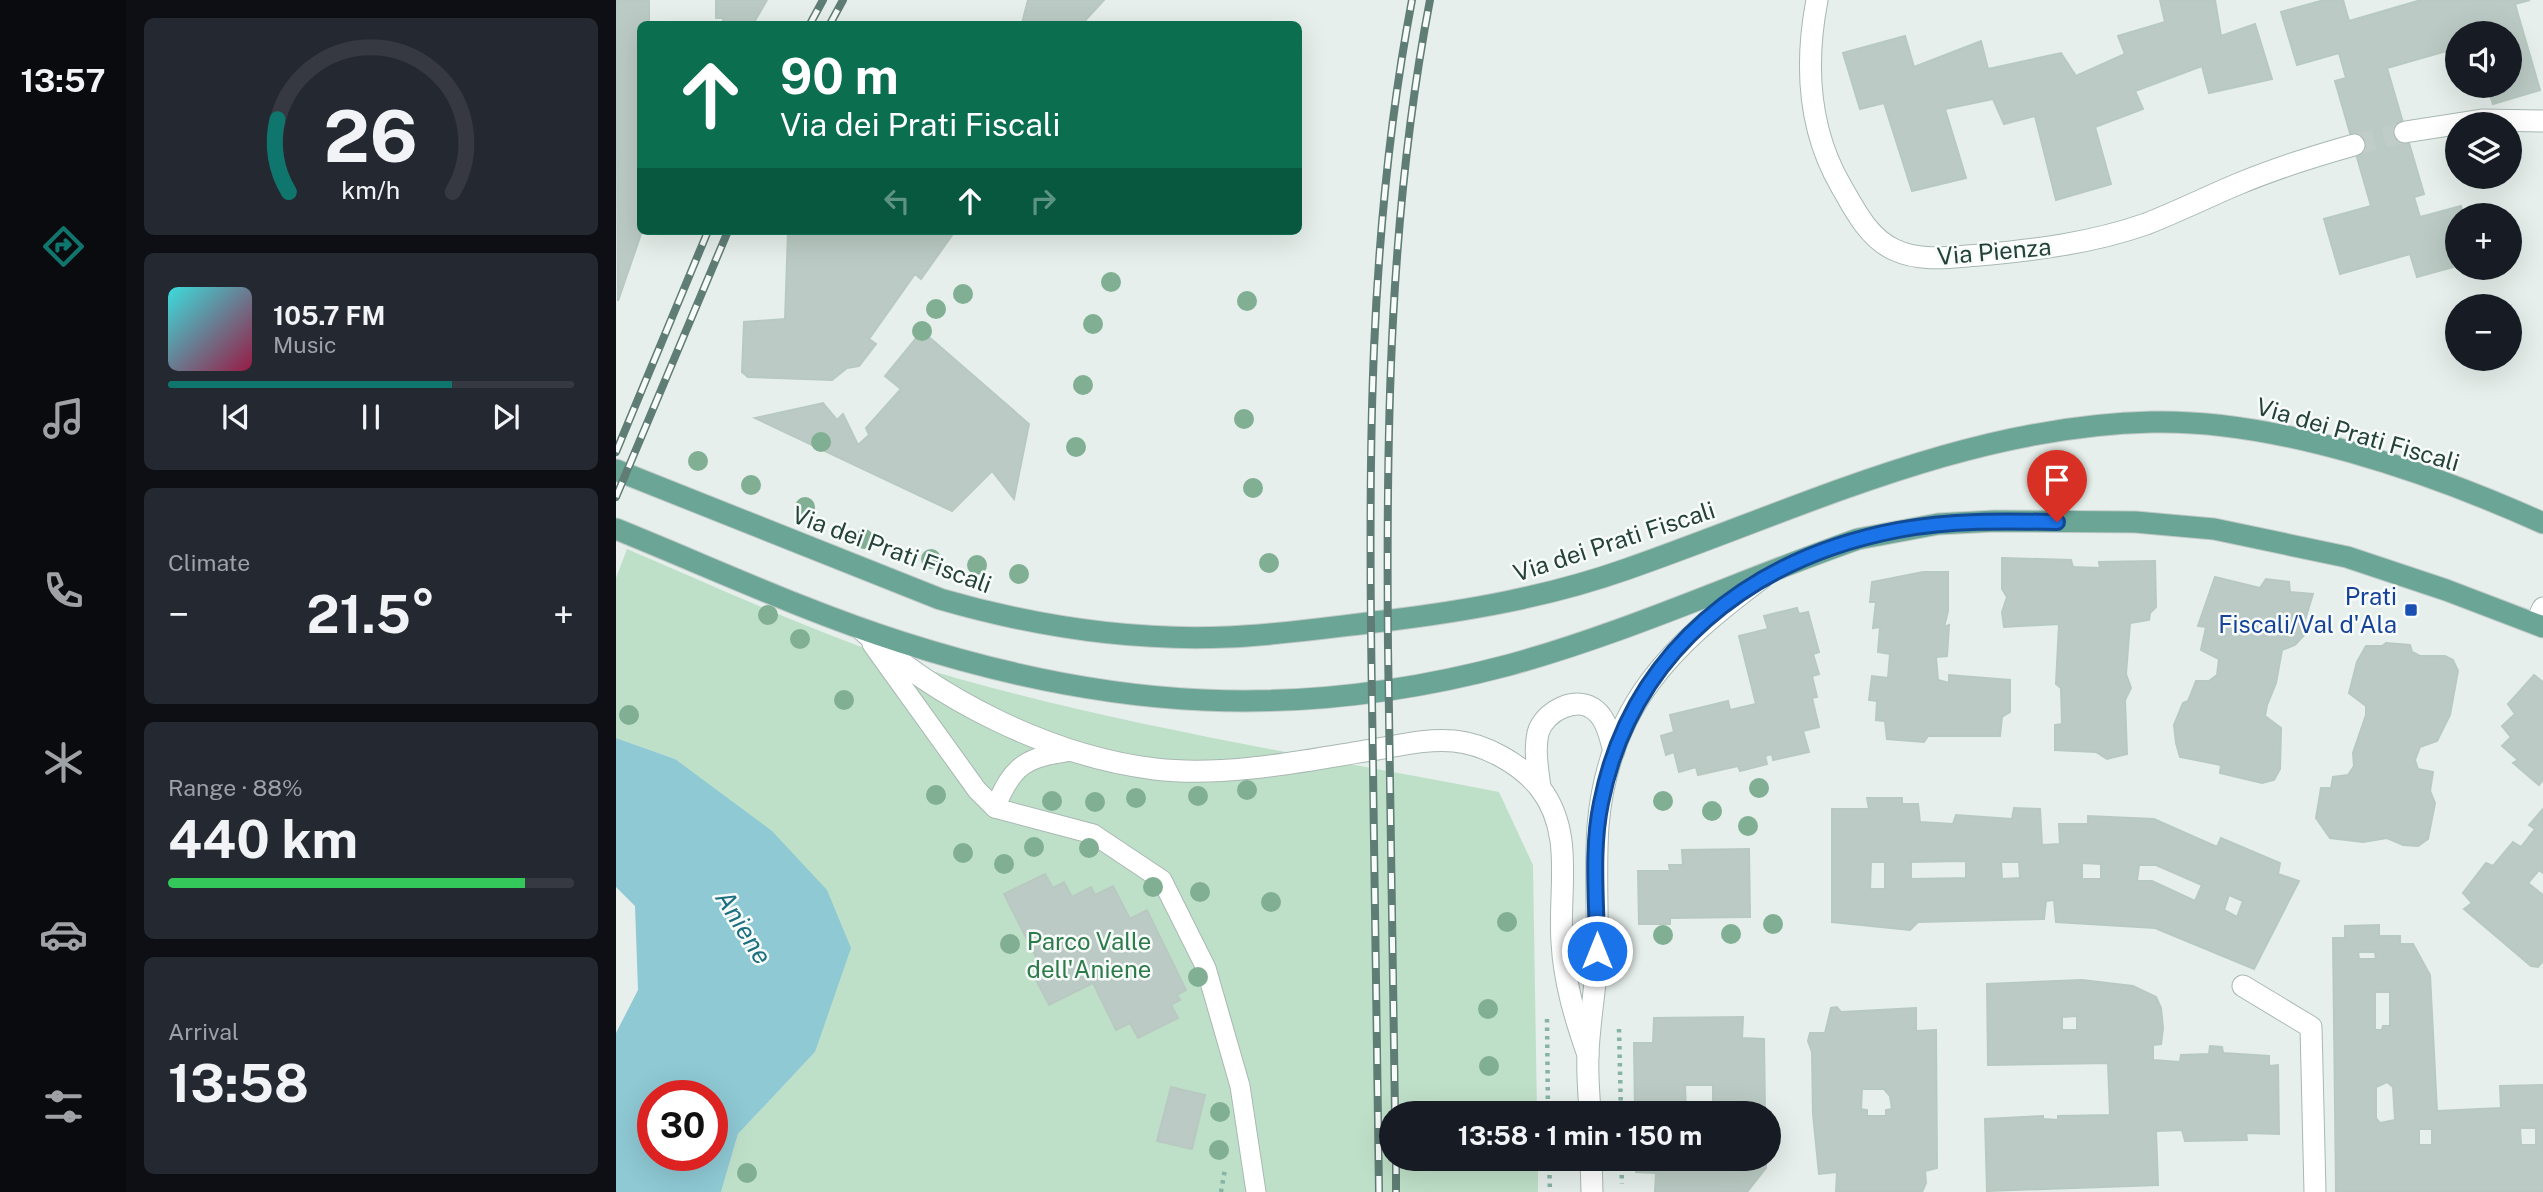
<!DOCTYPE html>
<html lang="en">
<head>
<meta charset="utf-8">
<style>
	:root { --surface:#171b24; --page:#242831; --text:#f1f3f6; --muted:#9ea1a6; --line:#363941; --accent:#0f766e }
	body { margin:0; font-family:"Public Sans",sans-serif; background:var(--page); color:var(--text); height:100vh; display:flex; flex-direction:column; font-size:26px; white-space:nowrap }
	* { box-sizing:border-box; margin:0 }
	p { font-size:23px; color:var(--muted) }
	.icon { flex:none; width:38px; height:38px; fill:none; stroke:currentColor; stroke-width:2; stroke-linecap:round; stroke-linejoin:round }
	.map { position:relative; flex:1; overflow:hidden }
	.sheet { display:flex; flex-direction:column; gap:18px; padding:18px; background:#0d0f14; width:490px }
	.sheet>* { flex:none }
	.hud { position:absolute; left:21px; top:21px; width:665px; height:214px; border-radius:10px; box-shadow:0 7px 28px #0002; background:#0b6e4f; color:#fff; overflow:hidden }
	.controls { position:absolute; left:1829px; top:21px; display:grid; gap:14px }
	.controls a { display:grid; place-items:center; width:77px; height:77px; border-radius:50%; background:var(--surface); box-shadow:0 7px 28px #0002; font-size:35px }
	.speed { position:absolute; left:21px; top:1080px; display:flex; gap:14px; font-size:35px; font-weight:700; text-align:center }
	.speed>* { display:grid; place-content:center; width:91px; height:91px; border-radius:50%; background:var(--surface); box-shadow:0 7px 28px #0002; line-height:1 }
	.speed .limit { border:10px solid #d22; background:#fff; color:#111 }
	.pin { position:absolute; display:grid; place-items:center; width:60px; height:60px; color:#fff; margin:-72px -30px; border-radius:50% 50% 50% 0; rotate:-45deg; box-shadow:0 0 7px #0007 }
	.pin .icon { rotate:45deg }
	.me { position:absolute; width:77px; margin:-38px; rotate:0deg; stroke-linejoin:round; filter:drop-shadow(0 0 5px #0008) }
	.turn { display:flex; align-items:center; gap:24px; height:147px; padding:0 28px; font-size:32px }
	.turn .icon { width:91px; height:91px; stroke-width:2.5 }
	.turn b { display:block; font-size:49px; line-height:60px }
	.lanes { display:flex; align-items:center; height:66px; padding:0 28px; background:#0003; justify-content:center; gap:35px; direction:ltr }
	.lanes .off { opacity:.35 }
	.big { font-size:52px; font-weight:700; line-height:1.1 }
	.sheet .widget { flex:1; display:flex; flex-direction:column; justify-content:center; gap:10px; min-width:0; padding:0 24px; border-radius:10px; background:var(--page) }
	.sheet .dial { align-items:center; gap:0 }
	.dial svg { height:182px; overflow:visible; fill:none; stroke:var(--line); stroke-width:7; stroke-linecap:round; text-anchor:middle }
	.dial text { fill:var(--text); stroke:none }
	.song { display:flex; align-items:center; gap:21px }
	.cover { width:84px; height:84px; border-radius:10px; background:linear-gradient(135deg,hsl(180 70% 55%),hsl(340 70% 35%)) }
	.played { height:7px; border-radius:4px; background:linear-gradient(90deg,var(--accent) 70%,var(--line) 70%) }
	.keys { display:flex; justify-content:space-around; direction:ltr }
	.heat { display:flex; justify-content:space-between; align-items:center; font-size:38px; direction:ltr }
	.charge { height:10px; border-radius:5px; background:linear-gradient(90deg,#34c759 88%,var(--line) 0) }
	.trip { position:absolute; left:763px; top:1101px; width:402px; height:70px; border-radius:35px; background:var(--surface); box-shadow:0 7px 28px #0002; font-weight:700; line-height:70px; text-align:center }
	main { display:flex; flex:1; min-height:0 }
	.tab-bar { display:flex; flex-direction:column; width:126px; justify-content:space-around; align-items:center; background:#090b0e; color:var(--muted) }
	.tab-bar .icon { width:49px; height:49px }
	.tab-bar .on { color:var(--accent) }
	.tab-bar b { font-size:32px; color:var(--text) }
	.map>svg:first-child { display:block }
</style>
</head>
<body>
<main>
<nav class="tab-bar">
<b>13:57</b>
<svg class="icon on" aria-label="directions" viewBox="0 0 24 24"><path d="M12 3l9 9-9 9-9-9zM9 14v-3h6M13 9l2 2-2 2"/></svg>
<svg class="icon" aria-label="music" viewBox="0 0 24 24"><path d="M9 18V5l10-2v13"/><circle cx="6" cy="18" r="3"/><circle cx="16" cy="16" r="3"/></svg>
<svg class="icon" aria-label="phone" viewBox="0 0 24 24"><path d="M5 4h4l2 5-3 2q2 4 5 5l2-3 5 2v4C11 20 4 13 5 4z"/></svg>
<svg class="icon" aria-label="climate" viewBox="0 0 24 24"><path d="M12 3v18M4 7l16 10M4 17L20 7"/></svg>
<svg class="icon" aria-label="car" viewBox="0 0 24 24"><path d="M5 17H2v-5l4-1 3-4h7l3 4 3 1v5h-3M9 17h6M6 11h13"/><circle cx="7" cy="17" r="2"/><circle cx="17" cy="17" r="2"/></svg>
<svg class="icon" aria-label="filters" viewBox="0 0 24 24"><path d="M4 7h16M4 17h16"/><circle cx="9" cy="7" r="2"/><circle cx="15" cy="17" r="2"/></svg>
</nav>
<section class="sheet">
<div class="widget dial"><svg viewBox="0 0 100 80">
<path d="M14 69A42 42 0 1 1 86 69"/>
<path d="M14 69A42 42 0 0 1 9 37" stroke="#0f766e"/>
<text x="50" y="56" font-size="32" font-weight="700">26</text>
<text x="50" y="72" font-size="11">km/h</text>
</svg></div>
<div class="widget">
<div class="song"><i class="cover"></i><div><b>105.7 FM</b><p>Music</p></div></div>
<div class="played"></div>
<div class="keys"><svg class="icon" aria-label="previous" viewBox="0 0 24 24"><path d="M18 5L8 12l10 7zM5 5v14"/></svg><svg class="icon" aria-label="pause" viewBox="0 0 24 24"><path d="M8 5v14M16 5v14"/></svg><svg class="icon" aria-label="next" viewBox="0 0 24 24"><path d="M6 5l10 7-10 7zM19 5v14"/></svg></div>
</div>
<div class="widget"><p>Climate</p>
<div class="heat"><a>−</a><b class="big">21.5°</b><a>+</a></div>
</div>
<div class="widget"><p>Range · 88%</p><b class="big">440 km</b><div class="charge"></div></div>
<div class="widget"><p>Arrival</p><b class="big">13:58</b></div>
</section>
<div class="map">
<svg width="1927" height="1192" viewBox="0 0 1927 1192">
	<rect width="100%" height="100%" fill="#e6efeb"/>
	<path fill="#bfe0c8" d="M 11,549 C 119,595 227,646 340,678 C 518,728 702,757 883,792 L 917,865 L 921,1113 L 775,1113 L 775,1158 L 922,1159 L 922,1192 L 105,1192 L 122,1134 L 199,1052 L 59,759 L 0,738 L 0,578 Z"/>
	<path fill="#8ec9d4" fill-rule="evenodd" d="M 0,738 L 59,759 L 156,831 L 211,890 L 235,948 L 199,1052 L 122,1134 L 105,1192 L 0,1192 L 0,1033 L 22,990 L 19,906 L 0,887 ZM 37,1096 L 96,1096 L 96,1155 L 37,1155 Z"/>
	<g fill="#bbcac4" stroke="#b8c9c2" stroke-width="2" fill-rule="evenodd">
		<polygon points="0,0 33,0 33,24 24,24 26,231 2,301"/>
		<polygon points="100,0 151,0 137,24 107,24 107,18 100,18"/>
		<polygon points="412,0 488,0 466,24 409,24 406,23"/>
		<polygon points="1544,0 1599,0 1605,36 1639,24 1656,79 1593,93 1586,66 1519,91 1527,109 1479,127 1495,184 1440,200 1419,116 1388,124 1377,99 1329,109 1350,178 1296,191 1268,103 1244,109 1227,53 1289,36 1298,67 1365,41 1372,69 1445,53 1460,76 1509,54 1502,36 1549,22"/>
		<polygon points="1708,0 1727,0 1733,21 1805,0 1914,0 1899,4 1924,90 1877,104 1871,86 1894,86 1894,33 1841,33 1841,48 1771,68 1808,194 1798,197 1804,217 1845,206 1847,215 1841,215 1841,266 1801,277 1794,254 1724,274 1708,219 1755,206 1719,81 1730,78 1723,53 1681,65 1665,12"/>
		<polygon points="172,231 339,231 305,279 299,274 253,339 260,344 243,366 231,368 216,380 132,377 126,372 128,322 169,319"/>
		<polygon points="306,331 413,424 398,499 376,471 336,511 139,418 207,403 221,420 227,414 242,445 253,435 250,428 285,389 269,376"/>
		<polygon points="1386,558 1455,560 1457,567 1484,568 1483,562 1539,561 1540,607 1534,613 1533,620 1514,623 1510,674 1515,688 1509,700 1511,754 1491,759 1480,752 1439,750 1439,725 1446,724 1445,688 1440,684 1443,624 1388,627 1386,612 1391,597 1386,589"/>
		<polygon points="1307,572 1332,572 1332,611 1328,627 1333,625 1331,656 1320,657 1322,680 1333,683 1333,675 1394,680 1394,712 1386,717 1384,736 1312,736 1308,742 1271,739 1269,721 1260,720 1261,701 1253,700 1256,676 1272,678 1274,654 1262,652 1264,627 1257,628 1260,602 1254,602 1256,582"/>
		<polygon points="1599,577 1644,588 1650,579 1673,582 1674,592 1697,594 1689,620 1692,631 1679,645 1666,650 1660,683 1651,705 1649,716 1665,728 1664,769 1658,780 1646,783 1604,773 1605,765 1564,757 1560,743 1558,725 1567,703 1572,701 1580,681 1593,681 1601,675 1603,659 1585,650 1590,627 1582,626"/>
		<polygon points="1181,608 1183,614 1192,612 1203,652 1197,654 1203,674 1196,676 1201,697 1196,698 1203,727 1187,731 1193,752 1157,760 1156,754 1149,756 1151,764 1124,771 1122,766 1082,775 1080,767 1063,772 1058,752 1050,755 1045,736 1058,732 1054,715 1112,701 1114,710 1140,704 1123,636 1152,629 1148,616"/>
		<polygon points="1770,643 1794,645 1796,652 1804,656 1829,656 1837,660 1842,671 1834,715 1821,741 1804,747 1799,760 1802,769 1817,772 1814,791 1819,803 1812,839 1802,846 1787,845 1771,838 1747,842 1714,838 1700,818 1705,788 1715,788 1717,777 1732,775 1738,766 1737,753 1750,715 1750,706 1733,693 1741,662 1750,646 1766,646"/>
		<polygon points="1918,675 1927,682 1927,780 1923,785 1897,763 1902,760 1886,746 1895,737 1886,726 1899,714 1892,704"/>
		<path d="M 1251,798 L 1286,798 L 1286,804 L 1302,804 L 1304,822 L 1337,824 L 1340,815 L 1396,819 L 1398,808 L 1424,809 L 1426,845 L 1444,844 L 1443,824 L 1472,824 L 1472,816 L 1538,819 L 1601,847 L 1605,838 L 1664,863 L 1662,874 L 1683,881 L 1638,969 L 1539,928 L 1440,922 L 1438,900 L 1430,901 L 1428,919 L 1302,922 L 1294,930 L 1216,922 L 1216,809 L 1253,809 ZM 1350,861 L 1350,878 L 1295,879 L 1295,862 ZM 1255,862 L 1269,862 L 1269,889 L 1254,889 ZM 1385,862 L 1403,862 L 1404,878 L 1386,879 ZM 1466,863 L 1485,864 L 1485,879 L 1466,879 ZM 1523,865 L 1540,865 L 1586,885 L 1579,901 L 1536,881 L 1521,881 ZM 1613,895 L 1627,901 L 1621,917 L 1608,910 Z"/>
		<polygon points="1927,809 1927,873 1923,870 1912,883 1927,895 1927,961 1922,967 1915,966 1848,909 1856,903 1847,893 1870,863 1877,866 1897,842 1905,847 1919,829 1913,825"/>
		<polygon points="1133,849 1134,917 1054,918 1054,924 1023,924 1022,871 1054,871 1053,865 1067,865 1066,850"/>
		<polygon points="429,874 437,888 448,882 456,897 475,887 479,895 497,886 514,919 531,910 570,990 561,995 564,1000 555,1005 562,1018 522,1038 514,1023 500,1030 477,983 433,1005 420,980 429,975 388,894"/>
		<path d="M 1763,925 L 1763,936 L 1784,936 L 1784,944 L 1797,944 L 1814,975 L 1821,1111 L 1885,1108 L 1884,1086 L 1927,1085 L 1927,1191 L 1720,1192 L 1717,938 L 1729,938 L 1729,926 ZM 1742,952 L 1759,952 L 1760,959 L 1743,959 ZM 1759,992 L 1774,992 L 1774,1026 L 1767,1026 L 1766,1030 L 1759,1030 ZM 1771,1082 L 1777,1087 L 1779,1120 L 1764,1123 L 1760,1118 L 1760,1087 ZM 1904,1128 L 1920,1128 L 1920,1145 L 1905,1145 ZM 1803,1129 L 1816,1129 L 1816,1145 L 1803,1145 Z"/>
		<path d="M 1466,980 L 1517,986 L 1540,997 L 1545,1008 L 1547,1028 L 1545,1044 L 1537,1045 L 1537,1060 L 1564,1062 L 1565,1055 L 1593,1054 L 1594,1046 L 1606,1047 L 1607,1053 L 1653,1056 L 1653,1066 L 1662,1065 L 1663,1134 L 1630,1133 L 1631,1140 L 1569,1141 L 1566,1130 L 1540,1131 L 1542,1185 L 1371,1191 L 1369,1119 L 1427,1116 L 1427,1119 L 1442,1120 L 1442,1116 L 1494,1115 L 1492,1063 L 1372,1065 L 1371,984 ZM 1461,1016 L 1461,1030 L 1446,1030 L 1446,1017 Z"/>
		<path d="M 1221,1007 L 1225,1012 L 1300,1008 L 1300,1031 L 1320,1030 L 1321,1168 L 1309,1171 L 1310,1183 L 1306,1192 L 1220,1192 L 1221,1172 L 1203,1174 L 1197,1114 L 1196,1052 L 1192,1041 L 1194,1033 L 1209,1033 L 1215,1008 ZM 1246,1089 L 1268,1089 L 1274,1096 L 1276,1109 L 1270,1110 L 1270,1116 L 1251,1116 L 1251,1110 L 1245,1109 Z"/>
		<polygon points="1127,1017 1126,1038 1148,1039 1149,1113 1097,1113 1097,1085 1069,1085 1070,1113 1019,1113 1018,1043 1037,1043 1038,1018"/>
		<polygon points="555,1087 589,1095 576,1149 541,1141"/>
		<polygon points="1020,1158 1150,1158 1150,1168 1131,1192 1039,1192 1040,1173 1020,1172"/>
	</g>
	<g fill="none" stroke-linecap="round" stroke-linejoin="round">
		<polyline stroke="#bfccc8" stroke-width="21" stroke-dasharray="21 10" stroke-linecap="butt" points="1738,145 1789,132"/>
		<defs>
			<g id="service">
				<path d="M 256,644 L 361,790 L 379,808 C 397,764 410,757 457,751"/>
				<polyline points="379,808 477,834 546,880 590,968 624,1086 640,1192"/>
			</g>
			<g id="minor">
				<path d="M 1201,0 C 1189,63 1192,129 1225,186 C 1238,209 1253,239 1279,250 C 1304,262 1336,257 1363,255 C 1419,250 1476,243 1530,224 C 1561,212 1591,197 1622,184 C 1660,168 1699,156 1738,145"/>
				<polyline points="1789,132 1866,120 1927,121"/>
				<polyline points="1920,623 1927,608"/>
				<path d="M 244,628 C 320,699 434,756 539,769 C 608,777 682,762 749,751 C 778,747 809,738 838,741 C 869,744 905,764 924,788 C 959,833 942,891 946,942 C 948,981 959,1018 972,1055"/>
				<path d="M 924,788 C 922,770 918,751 922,733 C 928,711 962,694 980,711 C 991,720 994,738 998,751"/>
				<polyline points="1627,986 1695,1027 1699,1192"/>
				<path d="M 974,1113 C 973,1094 971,1074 972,1055 C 973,1019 981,984 981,949 C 982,908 979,867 982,826 C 992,706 1055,646 1146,578"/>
				<polyline points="975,1158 976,1192"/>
			</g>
			<g id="primary">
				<path d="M 0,470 L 324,599 C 417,626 515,641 611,637 C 664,635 716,627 768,621 C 850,611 932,597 1011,569 C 1183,509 1350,426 1536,422 C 1660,419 1814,472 1927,523"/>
				<path d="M 0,529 C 94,567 188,611 285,642 C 494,709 679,722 893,665 C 1013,632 1125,580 1242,539 L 1322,524 L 1379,521 L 1519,522 L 1598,529 L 1731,557 L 1830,590 L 1927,627"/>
			</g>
		</defs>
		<use href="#service" stroke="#a8b8b2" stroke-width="21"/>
		<use href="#minor" stroke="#a8b8b2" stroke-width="23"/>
		<use href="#primary" stroke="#c2cac8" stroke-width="23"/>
		<g stroke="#86b3a5" stroke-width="4.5" stroke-dasharray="3.5 5" stroke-linecap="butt">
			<polyline points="931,1019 932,1113"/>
			<polyline points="1003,1029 1005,1113"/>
			<polyline points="933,1158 934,1192"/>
			<polyline points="1005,1158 1006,1184"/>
			<polyline points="605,1192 609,1169"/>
		</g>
		<use href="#service" stroke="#fff" stroke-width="19"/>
		<use href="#minor" stroke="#fff" stroke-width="21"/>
		<use href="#primary" stroke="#6aa596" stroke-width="21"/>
		<defs>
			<g id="rail">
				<polyline points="194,24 207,0"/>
				<polyline points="214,24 227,0"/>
				<polyline points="0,452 92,231"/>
				<polyline points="0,497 112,231"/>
				<path d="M 779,1113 C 777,958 774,803 772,648 C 770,431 773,213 814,0"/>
				<polyline points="780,1158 780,1192"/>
				<path d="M 763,1192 C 761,1028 758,864 756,700 C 752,465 752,231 796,0"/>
			</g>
		</defs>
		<use href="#rail" stroke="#5f7d75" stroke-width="8"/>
		<use href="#rail" stroke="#f7fbf9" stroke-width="5" stroke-dasharray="16" stroke-linecap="butt"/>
	</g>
	<g fill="#80af93">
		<circle cx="495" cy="282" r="10"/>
		<circle cx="347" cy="294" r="10"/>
		<circle cx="631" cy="301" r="10"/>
		<circle cx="320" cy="309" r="10"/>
		<circle cx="477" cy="324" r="10"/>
		<circle cx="306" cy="331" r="10"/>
		<circle cx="467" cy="385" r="10"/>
		<circle cx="628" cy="419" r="10"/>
		<circle cx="205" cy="442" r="10"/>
		<circle cx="460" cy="447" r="10"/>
		<circle cx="82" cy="461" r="10"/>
		<circle cx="135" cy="485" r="10"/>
		<circle cx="637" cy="488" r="10"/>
		<circle cx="189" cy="507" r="10"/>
		<circle cx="248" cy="539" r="10"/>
		<circle cx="315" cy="559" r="10"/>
		<circle cx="653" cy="563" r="10"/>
		<circle cx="361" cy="565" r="10"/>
		<circle cx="403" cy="574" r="10"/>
		<circle cx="152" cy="615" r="10"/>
		<circle cx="184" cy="639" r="10"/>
		<circle cx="228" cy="700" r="10"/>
		<circle cx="13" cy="715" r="10"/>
		<circle cx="1143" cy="788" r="10"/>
		<circle cx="631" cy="790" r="10"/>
		<circle cx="320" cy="795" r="10"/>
		<circle cx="582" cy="796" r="10"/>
		<circle cx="520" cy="798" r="10"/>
		<circle cx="436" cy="801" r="10"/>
		<circle cx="1047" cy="801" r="10"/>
		<circle cx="479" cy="802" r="10"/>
		<circle cx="1096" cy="811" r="10"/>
		<circle cx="1132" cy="826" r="10"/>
		<circle cx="418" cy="847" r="10"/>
		<circle cx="473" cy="848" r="10"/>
		<circle cx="347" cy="853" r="10"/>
		<circle cx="388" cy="864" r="10"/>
		<circle cx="537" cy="887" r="10"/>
		<circle cx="584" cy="892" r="10"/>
		<circle cx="655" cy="902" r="10"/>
		<circle cx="891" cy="922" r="10"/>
		<circle cx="1157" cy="924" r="10"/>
		<circle cx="1115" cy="934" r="10"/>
		<circle cx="1047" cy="935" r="10"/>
		<circle cx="394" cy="944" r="10"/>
		<circle cx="582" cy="977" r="10"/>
		<circle cx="872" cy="1009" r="10"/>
		<circle cx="873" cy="1066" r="10"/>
		<circle cx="604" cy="1112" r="10"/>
		<circle cx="603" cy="1150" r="10"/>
		<circle cx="131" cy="1173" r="10"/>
	</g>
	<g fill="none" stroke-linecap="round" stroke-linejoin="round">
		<defs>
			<path id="route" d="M 981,951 C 981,903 975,850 985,803 C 1015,651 1135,558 1282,530 C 1335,520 1388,521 1441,522"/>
		</defs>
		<use href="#route" stroke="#114b97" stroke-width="18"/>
		<use href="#route" stroke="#1a73e8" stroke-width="12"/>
	</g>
	<rect fill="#1a4fb4" stroke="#f7fbf9" stroke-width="2.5" x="1788" y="603" width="14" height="14" rx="3.5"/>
	<g text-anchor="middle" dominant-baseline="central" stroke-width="5" stroke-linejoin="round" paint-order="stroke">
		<g font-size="24" fill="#24423a" stroke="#f7fbf9">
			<text transform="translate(1378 251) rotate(-5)">Via Pienza</text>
			<text transform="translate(1742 434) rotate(16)">Via dei Prati Fiscali</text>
			<text transform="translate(998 541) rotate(-18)">Via dei Prati Fiscali</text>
			<text transform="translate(276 549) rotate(20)">Via dei Prati Fiscali</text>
		</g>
		<g font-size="24" fill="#164399" stroke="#f7fbf9" text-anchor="end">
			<text x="1781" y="596">Prati<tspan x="1781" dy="28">Fiscali/Val d'Ala</tspan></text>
		</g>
		<g font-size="24" fill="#2d7a4b" stroke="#f7fbf9">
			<text x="473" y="941">Parco Valle<tspan x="473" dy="28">dell'Aniene</tspan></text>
		</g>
		<g font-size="26" font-style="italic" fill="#1c6f80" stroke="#f7fbf9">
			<text transform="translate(128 927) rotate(58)">Aniene</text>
		</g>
	</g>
</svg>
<div class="controls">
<a><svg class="icon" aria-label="sound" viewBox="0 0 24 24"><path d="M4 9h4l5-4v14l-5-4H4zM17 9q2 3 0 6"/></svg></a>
<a><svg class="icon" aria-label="layers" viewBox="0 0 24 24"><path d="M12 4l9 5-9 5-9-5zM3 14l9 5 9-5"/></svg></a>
<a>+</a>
<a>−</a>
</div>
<div class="speed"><div class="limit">30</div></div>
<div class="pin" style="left:1441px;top:522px;background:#d93025"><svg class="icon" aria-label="arrive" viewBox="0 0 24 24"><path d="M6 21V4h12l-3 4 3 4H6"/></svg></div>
<svg class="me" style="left:981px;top:951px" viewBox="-20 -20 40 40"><circle r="17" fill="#1a73e8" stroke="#fff" stroke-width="3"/><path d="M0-11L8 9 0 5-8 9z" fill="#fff"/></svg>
<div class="trip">13:58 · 1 min · 150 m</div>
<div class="hud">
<div class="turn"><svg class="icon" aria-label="ahead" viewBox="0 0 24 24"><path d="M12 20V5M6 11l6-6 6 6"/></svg><div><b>90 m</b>Via dei Prati Fiscali</div></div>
<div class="lanes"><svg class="icon off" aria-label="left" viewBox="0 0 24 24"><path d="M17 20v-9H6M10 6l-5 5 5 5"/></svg><svg class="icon" aria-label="ahead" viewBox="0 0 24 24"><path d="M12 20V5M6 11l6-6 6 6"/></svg><svg class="icon off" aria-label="right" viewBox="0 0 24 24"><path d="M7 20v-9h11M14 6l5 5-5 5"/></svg></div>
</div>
</div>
</main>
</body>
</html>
